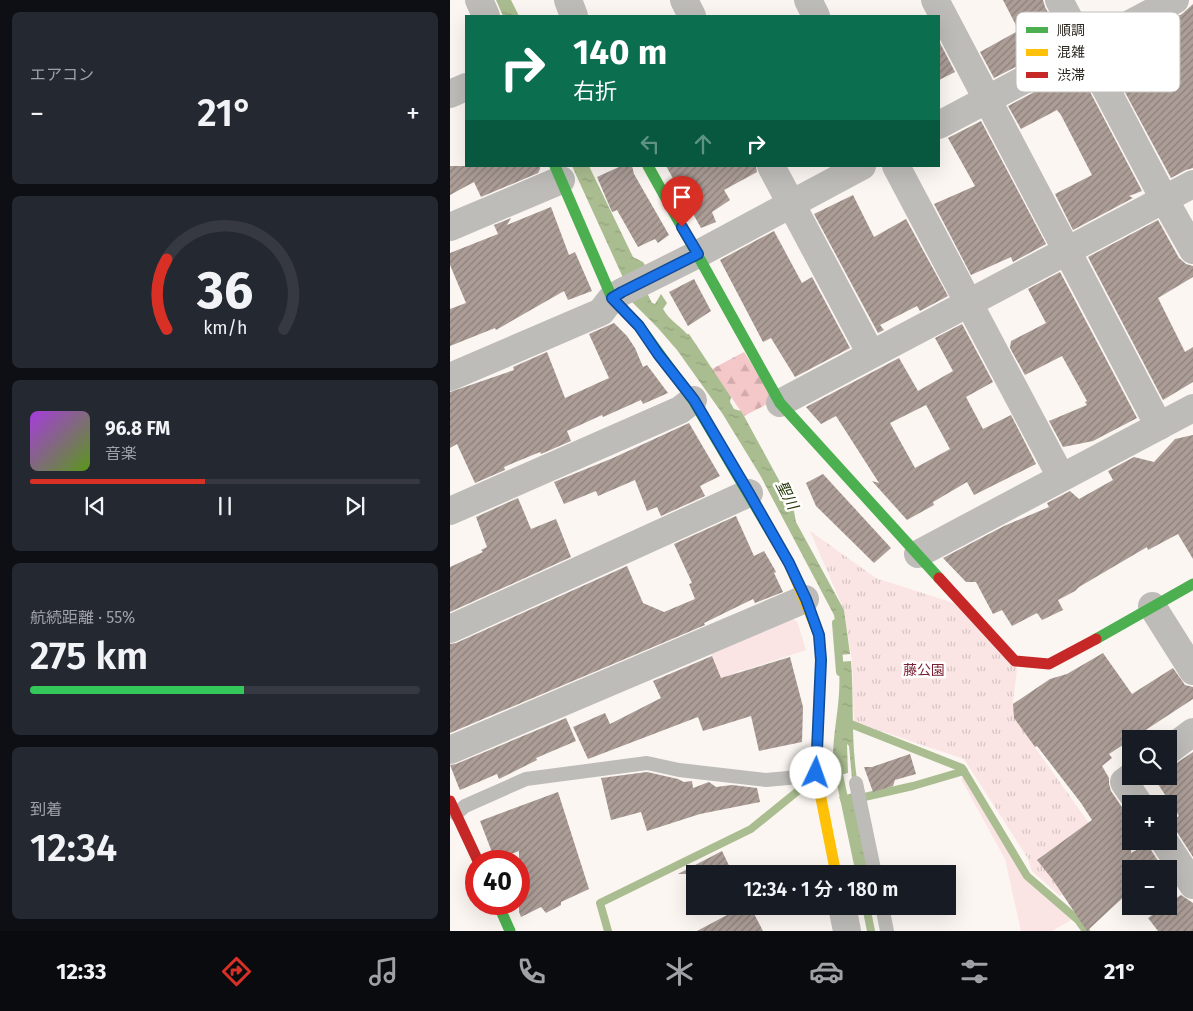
<!DOCTYPE html>
<html lang="ja">
<head>
<meta charset="utf-8">
<style>
	:root { --surface:#171b24; --page:#242831; --text:#f1f3f6; --muted:#9ea1a6; --line:#363941; --accent:#d93025 }
	body { margin:0; font-family:"Fira Sans","Noto Sans JP",sans-serif; background:var(--page); color:var(--text); height:100vh; display:flex; flex-direction:column; font-size:19px; white-space:nowrap }
	* { box-sizing:border-box; margin:0 }
	p { font-size:16px; color:var(--muted) }
	.icon { flex:none; width:28px; height:28px; fill:none; stroke:currentColor; stroke-width:2; stroke-linecap:round; stroke-linejoin:round }
	.map { position:relative; flex:1; overflow:hidden }
	.side { display:flex; flex-direction:column; gap:12px; padding:12px; background:#0d0f14; width:450px }
	.side>* { flex:none }
	.guide { position:absolute; left:15px; top:15px; width:475px; height:152px; border-radius:0px; box-shadow:0 5px 20px #0002; background:#0b6e4f; color:#fff; overflow:hidden }
	.buttons { position:absolute; left:672px; top:730px; display:grid; gap:10px }
	.buttons a { display:grid; place-items:center; width:55px; height:55px; border-radius:0px; background:var(--surface); box-shadow:0 5px 20px #0002; font-size:25px }
	.speed { position:absolute; left:15px; top:850px; display:flex; gap:10px; font-size:25px; font-weight:700; text-align:center }
	.speed>* { display:grid; place-content:center; width:65px; height:65px; border-radius:50%; background:var(--surface); box-shadow:0 5px 20px #0002; line-height:1 }
	.speed .limit { border:8px solid #d22; background:#fff; color:#111 }
	.pin { position:absolute; display:grid; place-items:center; width:42px; height:42px; color:#fff; margin:-51px -21px; border-radius:50% 50% 50% 0; rotate:-45deg; box-shadow:0 0 5px #0007 }
	.pin .icon { rotate:45deg }
	.me { position:absolute; width:55px; margin:-28px; rotate:3deg; stroke-linejoin:round; filter:drop-shadow(0 0 4px #0008) }
	.turn { display:flex; align-items:center; gap:18px; height:105px; padding:0 25px; font-size:22px }
	.turn .icon { width:65px; height:65px; stroke-width:2.5 }
	.turn b { display:block; font-size:35px; line-height:42px }
	.lanes { display:flex; align-items:center; height:48px; padding:0 25px; background:#0003; justify-content:center; gap:25px; direction:ltr }
	.lanes .off { opacity:.35 }
	.big { font-size:38px; font-weight:600; line-height:1.1 }
	.side .widget { flex:1; display:flex; flex-direction:column; justify-content:center; gap:8px; min-width:0; padding:0 18px; border-radius:8px; background:var(--page) }
	.side .dial { align-items:center; gap:0 }
	.dial svg { height:130px; overflow:visible; fill:none; stroke:var(--line); stroke-width:7; stroke-linecap:round; text-anchor:middle }
	.dial text { fill:var(--text); stroke:none }
	.song { display:flex; align-items:center; gap:15px }
	.cover { width:60px; height:60px; border-radius:8px; background:linear-gradient(135deg,hsl(280 70% 55%),hsl(90 70% 35%)) }
	.played { height:5px; border-radius:2px; background:linear-gradient(90deg,var(--accent) 45%,var(--line) 45%) }
	.keys { display:flex; justify-content:space-around; direction:ltr }
	.heat { display:flex; justify-content:space-between; align-items:center; font-size:28px; direction:ltr }
	.charge { height:8px; border-radius:4px; background:linear-gradient(90deg,#34c759 55%,var(--line) 0) }
	.trip { position:absolute; left:236px; top:865px; width:270px; height:50px; border-radius:0px; background:var(--surface); box-shadow:0 5px 20px #0002; font-weight:600; line-height:50px; text-align:center }
	.tabs { display:flex; height:80px; justify-content:space-around; align-items:center; background:#090b0e; color:var(--muted) }
	.tabs .icon { width:35px; height:35px }
	.tabs .on { color:var(--accent) }
	.tabs b { font-size:22px; color:var(--text) }
	main { display:flex; flex:1; min-height:0 }
	.map>svg:first-child { display:block }
</style>
</head>
<body>
<main>
<section class="side">
<div class="widget"><p>エアコン</p>
<div class="heat"><a>−</a><b class="big">21°</b><a>+</a></div>
</div>
<div class="widget dial"><svg viewBox="0 0 100 80">
<path d="M14 69A42 42 0 1 1 86 69"/>
<path d="M14 69A42 42 0 0 1 14 26" stroke="#d93025"/>
<text x="50" y="56" font-size="32" font-weight="700">36</text>
<text x="50" y="72" font-size="11">km/h</text>
</svg></div>
<div class="widget">
<div class="song"><i class="cover"></i><div><b>96.8 FM</b><p>音楽</p></div></div>
<div class="played"></div>
<div class="keys"><svg class="icon" aria-label="previous" viewBox="0 0 24 24"><path d="M18 5L8 12l10 7zM5 5v14"/></svg><svg class="icon" aria-label="pause" viewBox="0 0 24 24"><path d="M8 5v14M16 5v14"/></svg><svg class="icon" aria-label="next" viewBox="0 0 24 24"><path d="M6 5l10 7-10 7zM19 5v14"/></svg></div>
</div>
<div class="widget"><p>航続距離 · 55%</p><b class="big">275 km</b><div class="charge"></div></div>
<div class="widget"><p>到着</p><b class="big">12:34</b></div>
</section>
<div class="map">
<svg width="743" height="931" viewBox="0 0 743 931">
	<defs>
		<pattern id="forest-firs" width="22" height="20" patternUnits="userSpaceOnUse" patternTransform="scale(1.25)"><rect width="22" height="20" fill="#f4c7c9"/><path d="M5 1l3.5 6h-7zM16 11l3.5 6h-7z" fill="#d1abac"/></pattern>
		<pattern id="park-tufts" width="24" height="20" patternUnits="userSpaceOnUse" patternTransform="scale(1.25)"><rect width="24" height="20" fill="#fae5e4"/><path d="M3 7l-1-3M5 7V3M7 7l1-3M15 17l-1-3M17 17v-4M19 17l1-3" fill="none" stroke="#d6c4c3"/></pattern>
		<pattern id="water-ripples" width="26" height="14" patternUnits="userSpaceOnUse" patternTransform="scale(1.25)"><rect width="26" height="14" fill="#aabd90"/><path d="M2 4q2-2 4 0t4 0M15 11q2-2 4 0t4 0" fill="none" stroke="#92a27c"/></pattern>
		<pattern id="building-hatch" width="6" height="6" patternUnits="userSpaceOnUse" patternTransform="scale(1.25)"><rect width="6" height="6" fill="#ac9d97"/><path d="M-1 1l2-2M0 6l6-6M5 7l2-2" fill="none" stroke="#8c807b"/></pattern>
	</defs>
	<rect width="100%" height="100%" fill="#fbf6f1"/>
	<g fill="#fae5e4">
		<polygon points="335,617 347,621 356,650 295,670 291,670 250,691 265,663 259,648"/>
		<polygon points="516,773 559,844 574,876 623,919 602,931 571,931 555,859 511,779"/>
	</g>
	<polygon fill="url(#forest-firs)" points="294,352 325,400 294,416 262,369"/>
	<polygon fill="url(#park-tufts)" points="360,531 426,578 516,607 567,669 563,702 564,718 663,857 688,841 698,841 659,866 654,862 610,896 582,871 577,857 514,759 404,722 402,662 394,610"/>
	<g fill="url(#water-ripples)">
		<polygon points="46,0 61,0 69,16 53,16"/>
		<polygon points="122,166 139,166 183,257 193,262 198,270 175,282"/>
		<path d="M 197,293 L 202,303 L 205,304 L 211,294 L 217,303 L 213,309 C 219,320 229,325 237,334 L 239,334 L 281,397 L 280,402 L 284,409 L 291,411 L 294,416 L 343,506 L 346,522 L 394,610 L 400,654 L 389,655 L 387,633 L 384,615 L 310,475 L 272,413 L 227,350 L 207,327 L 182,302 Z"/>
		<path d="M 401,661 C 404,700 401,740 407,779 L 402,779 L 399,746 L 397,744 L 398,773 L 384,776 C 379,737 394,700 388,662 Z"/>
		<polygon points="403,793 422,874 411,874 399,822 389,797"/>
	</g>
	<g fill="none" stroke-linecap="round" stroke-linejoin="round">
		<g stroke="#aabd90" stroke-width="8">
			<polyline points="386,623 390,672"/>
			<polyline points="393,721 512,768 577,876 628,920 636,931"/>
			<polyline points="387,765 410,874"/>
			<polyline points="410,798 463,786 514,771"/>
			<polyline points="416,906 421,931"/>
			<polyline points="158,931 150,903 301,829 354,786"/>
		</g>
	</g>
	<g fill="url(#building-hatch)" fill-rule="evenodd">
		<polygon points="553,0 593,0 595,7 604,23 574,41"/>
		<polygon points="743,4 743,168 736,170 721,178 655,55 732,14"/>
		<polygon points="566,32 581,59 544,78 530,52"/>
		<polygon points="489,41 505,72 489,80"/>
		<polygon points="628,69 692,191 679,196 683,198 623,230 605,194 642,175 611,115 607,110 571,129 558,106"/>
		<polygon points="531,121 596,244 563,262 561,257 521,275 484,204 525,186 498,138"/>
		<polygon points="0,166 90,166 90,169 88,173 31,197 24,182 0,195"/>
		<polygon points="171,166 182,166 184,174 219,235 208,243 205,239 188,247 167,210 162,212 147,177"/>
		<polygon points="216,166 306,166 307,172 274,190 280,200 262,212 266,222 251,228"/>
		<polygon points="403,195 424,237 456,219 498,296 470,311 467,306 430,325 434,330 428,333 364,214"/>
		<polygon points="101,207 119,255 125,252 142,291 118,300 114,291 46,330 45,328 0,346 0,309 16,303 0,265 0,253 48,234 44,225 61,218 57,225"/>
		<polygon points="708,220 729,258 736,264 743,266 743,277 708,298 735,352 743,347 743,382 713,400 638,257"/>
		<polygon points="324,231 352,283 362,277 400,348 345,377 321,338 313,342 270,260"/>
		<polygon points="610,272 687,418 643,441 613,447 599,421 637,405 635,402 637,401 612,356 575,375 560,348 561,341 596,323 578,289"/>
		<polygon points="244,279 261,311 238,326 219,292"/>
		<polygon points="164,323 177,336 185,348 193,367 197,365 218,393 193,404 191,400 153,417 152,415 117,431 121,441 91,454 90,452 54,467 55,470 25,483 7,444 0,448 0,392 64,370 63,367 97,352 115,398 159,378 139,334"/>
		<path d="M 512,324 L 543,382 L 516,397 L 533,429 L 561,415 L 586,464 L 524,495 L 517,482 L 483,502 L 484,505 L 457,520 L 422,481 L 429,483 L 386,416 L 371,424 L 356,407 L 449,358 L 468,391 L 503,371 L 485,338 ZM 476,405 L 500,449 L 465,468 L 440,423 Z"/>
		<polygon points="239,423 270,476 250,486 255,496 211,516 207,507 197,511 185,480 148,496 146,491 114,504 104,482 163,458"/>
		<polygon points="743,435 743,559 728,534 698,550 697,547 629,587 625,591 608,600 613,610 592,620 587,613 562,626 552,610 543,614 526,582 516,582 493,558 554,526 599,507 597,503 620,491 629,499 663,480 658,471 684,457 704,462 725,439"/>
		<polygon points="373,474 441,548 424,563 366,506 356,483"/>
		<polygon points="68,498 81,529 106,519 121,557 0,612 0,567 33,552 31,550 37,547 26,517"/>
		<polygon points="286,516 304,556 314,551 325,570 326,572 324,573 333,592 305,603 303,599 254,623 255,625 0,733 0,644 6,643 177,566 193,603 214,612 245,599 239,584 242,583 224,544"/>
		<polygon points="653,653 682,694 723,668 735,685 743,687 743,699 659,754 662,758 652,766 659,778 659,784 661,791 676,813 681,817 681,853 699,843 701,850 710,864 705,869 681,869 681,890 637,931 603,880 587,860 642,820 631,803 587,746 585,747 564,718 563,704 600,679 617,674"/>
		<polygon points="262,656 271,678 340,657 353,707 352,742 309,751 301,716 253,731 248,717 138,759 123,727 155,713 160,724 211,698 203,681"/>
		<polygon points="116,718 126,741 86,758 87,760 49,779 47,774 10,790 9,788 0,765 6,764"/>
		<polygon points="743,752 743,857 727,832 719,826 719,823 729,816 704,778 719,776 719,768"/>
		<polygon points="460,754 466,774 445,780 443,786 423,792 414,767 422,767"/>
		<polygon points="197,772 228,779 234,782 242,781 243,788 259,782 266,787 282,785 307,788 310,802 250,814 197,831 191,812 161,820 151,778"/>
		<polygon points="108,792 139,889 111,902 111,905 96,913 91,907 71,917 69,912 69,851 45,860 30,821"/>
		<polygon points="272,851 283,874 228,874"/>
		<polygon points="731,895 743,903 743,931 708,931 698,918 715,906 719,906 719,903"/>
		<polygon points="294,906 300,906 313,931 247,931"/>
	</g>
	<g fill="none" stroke-linecap="round" stroke-linejoin="round">
		<g stroke="#bebcb9" stroke-width="14">
			<polyline points="406,783 425,874"/>
			<polyline points="6,814 15,806 76,779 197,763 229,770 316,780 338,778 366,773"/>
			<polyline points="432,906 437,931"/>
		</g>
		<g stroke="#bebcb9" stroke-width="28">
			<polyline points="29,0 36,16"/>
			<polyline points="118,0 124,16"/>
			<polyline points="234,0 242,16"/>
			<polyline points="358,0 366,16"/>
			<polyline points="485,0 709,426"/>
			<polyline points="609,0 714,199 743,250"/>
			<polyline points="0,94 16,87"/>
			<polyline points="489,125 725,0"/>
			<polyline points="321,166 421,354"/>
			<polyline points="446,166 611,477"/>
			<polyline points="0,227 111,180"/>
			<polyline points="0,377 151,312 162,298 172,292 248,254 412,166"/>
			<polyline points="330,403 743,184"/>
			<polyline points="0,511 230,410 243,400"/>
			<polyline points="468,554 743,408"/>
			<polyline points="702,606 743,671"/>
			<polyline points="0,629 299,493"/>
			<polyline points="0,750 355,599"/>
			<polyline points="719,750 743,732"/>
			<polyline points="682,776 674,782 689,804"/>
			<polyline points="714,841 743,885"/>
			<polyline points="392,906 397,931"/>
		</g>
		<g stroke="#4caf50" stroke-width="11">
			<polyline points="105,166 162,298 189,326 243,400 326,541"/>
			<polyline points="198,166 330,403 489,578"/>
			<polyline points="646,639 743,584"/>
			<polyline points="48,904 60,931"/>
		</g>
		<polyline stroke="#ffc107" stroke-width="11" points="326,541 339,563 369,635 371,660 366,773 386,874"/>
		<g stroke="#c62828" stroke-width="11">
			<polyline points="489,578 565,661 599,664 646,639"/>
			<polyline points="0,801 28,861"/>
		</g>
	</g>
	<g fill="none" stroke-linecap="round" stroke-linejoin="round">
		<defs>
			<polyline id="route" points="232,227 248,254 172,292 162,298 189,326 208,354 244,400 299,493 339,563 356,599 369,635 371,660 366,773"/>
		</defs>
		<use href="#route" stroke="#114b97" stroke-width="12"/>
		<use href="#route" stroke="#1a73e8" stroke-width="9"/>
	</g>
	<g text-anchor="middle" dominant-baseline="central" stroke-width="5" stroke-linejoin="round" paint-order="stroke">
		<g font-size="14" fill="#791f32" stroke="#fff">
			<text x="474" y="670">藤公園</text>
		</g>
		<g font-size="15" font-style="italic" fill="#26390a" stroke="#fff">
			<text transform="translate(337 495) rotate(63)">聖川</text>
		</g>
	</g>
	<rect x="566" y="12" width="164" height="80" rx="8" fill="#fff" stroke="#bfbebc" stroke-width="1"/>
	<rect x="576" y="27" width="22" height="6" fill="#4caf50"/>
	<rect x="576" y="49" width="22" height="7" fill="#ffc107"/>
	<rect x="576" y="72" width="22" height="6" fill="#c62828"/>
	<g font-size="14" fill="#2b2620">
		<text x="607" y="35">順調</text>
		<text x="607" y="57">混雑</text>
		<text x="607" y="80">渋滞</text>
	</g>
</svg>
<div class="buttons">
<a><svg class="icon" aria-label="search" viewBox="0 0 24 24"><circle cx="10" cy="10" r="6"/><path d="M15 15l6 6"/></svg></a>
<a>+</a>
<a>−</a>
</div>
<div class="speed"><div class="limit">40</div></div>
<div class="pin" style="left:232px;top:227px;background:#d93025"><svg class="icon" aria-label="arrive" viewBox="0 0 24 24"><path d="M6 21V4h12l-3 4 3 4H6"/></svg></div>
<svg class="me" style="left:366px;top:773px" viewBox="-20 -20 40 40"><circle r="19" fill="#fff"/><path d="M0-13L10 11 0 6-10 11z" fill="#1a73e8"/></svg>
<div class="trip">12:34 · 1 分 · 180 m</div>
<div class="guide">
<div class="turn"><svg class="icon" aria-label="right" viewBox="0 0 24 24"><path d="M7 20v-9h11M14 6l5 5-5 5"/></svg><div><b>140 m</b>右折</div></div>
<div class="lanes"><svg class="icon off" aria-label="left" viewBox="0 0 24 24"><path d="M17 20v-9H6M10 6l-5 5 5 5"/></svg><svg class="icon off" aria-label="ahead" viewBox="0 0 24 24"><path d="M12 20V5M6 11l6-6 6 6"/></svg><svg class="icon" aria-label="right" viewBox="0 0 24 24"><path d="M7 20v-9h11M14 6l5 5-5 5"/></svg></div>
</div>
</div>
</main>
<nav class="tabs">
<b>12:33</b>
<svg class="icon on" aria-label="directions" viewBox="0 0 24 24"><path d="M12 3l9 9-9 9-9-9zM9 14v-3h6M13 9l2 2-2 2"/></svg>
<svg class="icon" aria-label="music" viewBox="0 0 24 24"><path d="M9 18V5l10-2v13"/><circle cx="6" cy="18" r="3"/><circle cx="16" cy="16" r="3"/></svg>
<svg class="icon" aria-label="phone" viewBox="0 0 24 24"><path d="M5 4h4l2 5-3 2q2 4 5 5l2-3 5 2v4C11 20 4 13 5 4z"/></svg>
<svg class="icon" aria-label="climate" viewBox="0 0 24 24"><path d="M12 3v18M4 7l16 10M4 17L20 7"/></svg>
<svg class="icon" aria-label="car" viewBox="0 0 24 24"><path d="M5 17H2v-5l4-1 3-4h7l3 4 3 1v5h-3M9 17h6M6 11h13"/><circle cx="7" cy="17" r="2"/><circle cx="17" cy="17" r="2"/></svg>
<svg class="icon" aria-label="filters" viewBox="0 0 24 24"><path d="M4 7h16M4 17h16"/><circle cx="9" cy="7" r="2"/><circle cx="15" cy="17" r="2"/></svg>
<b>21°</b>
</nav>
</body>
</html>
